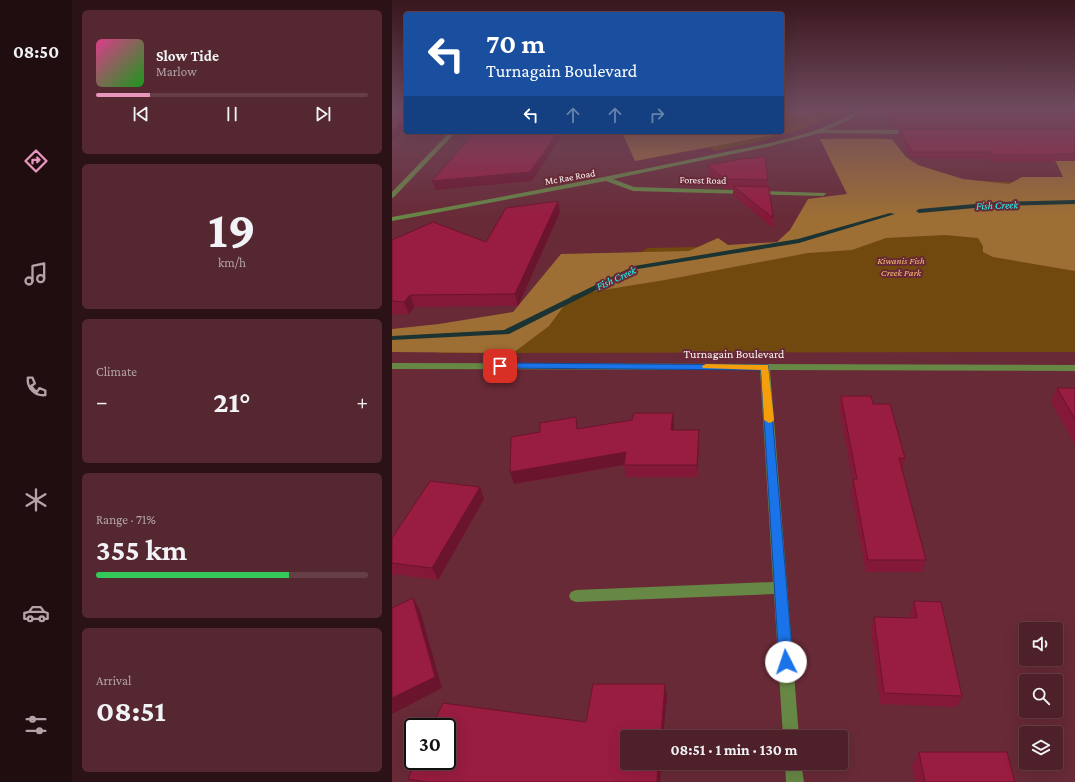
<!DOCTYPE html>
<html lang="en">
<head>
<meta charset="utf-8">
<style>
	:root { --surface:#4e2029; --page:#552831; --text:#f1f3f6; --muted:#b3a3a8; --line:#653e46; --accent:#e797bd }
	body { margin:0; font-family:"Crimson Pro",serif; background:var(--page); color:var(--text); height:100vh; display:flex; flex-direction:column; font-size:15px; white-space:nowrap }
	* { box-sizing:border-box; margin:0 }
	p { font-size:13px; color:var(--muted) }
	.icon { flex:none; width:22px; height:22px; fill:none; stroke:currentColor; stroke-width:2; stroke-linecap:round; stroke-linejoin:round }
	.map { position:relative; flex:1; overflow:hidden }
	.details { display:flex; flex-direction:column; gap:10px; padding:10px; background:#2b1217; width:320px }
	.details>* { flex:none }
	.top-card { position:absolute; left:12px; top:12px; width:380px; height:122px; border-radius:4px; box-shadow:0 4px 16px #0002,0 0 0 1px var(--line); background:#1a4fa0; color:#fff; overflow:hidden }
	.controls { position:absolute; left:627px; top:622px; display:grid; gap:8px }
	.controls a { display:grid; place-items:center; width:44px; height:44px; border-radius:4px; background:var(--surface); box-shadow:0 4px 16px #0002,0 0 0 1px var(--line); font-size:20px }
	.speed { position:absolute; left:12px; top:718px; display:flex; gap:8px; font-size:20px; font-weight:700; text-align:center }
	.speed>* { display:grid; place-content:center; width:52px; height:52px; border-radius:50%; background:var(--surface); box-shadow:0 4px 16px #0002,0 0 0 1px var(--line); line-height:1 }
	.speed .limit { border:2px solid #111; border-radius:6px; background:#fff; color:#111 }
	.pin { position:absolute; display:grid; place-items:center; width:34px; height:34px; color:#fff; margin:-17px; border-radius:8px; box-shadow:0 2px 6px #0006 }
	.me { position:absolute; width:44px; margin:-22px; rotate:356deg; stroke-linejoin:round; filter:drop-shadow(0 0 3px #0008) }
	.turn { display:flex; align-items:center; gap:14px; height:84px; padding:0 16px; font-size:18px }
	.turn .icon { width:52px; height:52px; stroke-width:2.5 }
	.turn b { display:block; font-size:28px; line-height:34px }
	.lanes { display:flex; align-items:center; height:38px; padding:0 16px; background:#0003; justify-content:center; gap:20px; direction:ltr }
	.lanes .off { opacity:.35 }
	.big { font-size:30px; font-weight:700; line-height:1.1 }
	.details .widget { flex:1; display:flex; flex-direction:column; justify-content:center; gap:6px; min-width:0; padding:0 14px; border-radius:6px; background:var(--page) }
	.details .dial { align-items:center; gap:0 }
	.dial b { font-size:52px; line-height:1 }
	.song { display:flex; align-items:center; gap:12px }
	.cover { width:48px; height:48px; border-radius:6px; background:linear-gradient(135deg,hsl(330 70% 55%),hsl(120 70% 35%)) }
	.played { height:4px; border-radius:2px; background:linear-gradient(90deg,var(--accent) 20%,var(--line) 20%) }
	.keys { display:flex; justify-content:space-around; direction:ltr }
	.heat { display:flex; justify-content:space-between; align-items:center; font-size:22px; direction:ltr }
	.charge { height:6px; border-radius:3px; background:linear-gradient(90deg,#34c759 71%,var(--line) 0) }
	.trip { position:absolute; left:228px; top:730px; width:228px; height:40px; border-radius:4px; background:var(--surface); box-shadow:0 4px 16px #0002,0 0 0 1px var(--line); font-weight:700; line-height:40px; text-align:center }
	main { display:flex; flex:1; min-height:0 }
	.tabs { display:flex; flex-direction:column; width:72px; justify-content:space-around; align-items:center; background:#1f0d10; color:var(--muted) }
	.tabs .icon { width:28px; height:28px }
	.tabs .selected { color:var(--accent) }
	.tabs b { font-size:18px; color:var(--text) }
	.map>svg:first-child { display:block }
</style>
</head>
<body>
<main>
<nav class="tabs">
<b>08:50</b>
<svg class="icon selected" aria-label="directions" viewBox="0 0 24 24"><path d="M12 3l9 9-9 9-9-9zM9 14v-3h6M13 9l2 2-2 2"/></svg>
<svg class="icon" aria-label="music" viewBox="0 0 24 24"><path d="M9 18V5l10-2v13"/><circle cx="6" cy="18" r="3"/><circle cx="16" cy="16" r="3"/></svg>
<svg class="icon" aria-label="phone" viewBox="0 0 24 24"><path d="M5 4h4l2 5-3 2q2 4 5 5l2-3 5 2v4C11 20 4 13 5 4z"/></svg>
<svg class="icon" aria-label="climate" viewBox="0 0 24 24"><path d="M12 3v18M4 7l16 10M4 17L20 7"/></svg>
<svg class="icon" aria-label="car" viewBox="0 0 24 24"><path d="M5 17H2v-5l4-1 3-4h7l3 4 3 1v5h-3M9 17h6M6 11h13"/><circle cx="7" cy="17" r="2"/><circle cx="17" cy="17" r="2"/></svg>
<svg class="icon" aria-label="filters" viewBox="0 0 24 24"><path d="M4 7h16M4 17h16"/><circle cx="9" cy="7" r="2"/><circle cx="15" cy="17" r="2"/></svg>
</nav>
<section class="details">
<div class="widget">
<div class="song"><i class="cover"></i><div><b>Slow Tide</b><p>Marlow</p></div></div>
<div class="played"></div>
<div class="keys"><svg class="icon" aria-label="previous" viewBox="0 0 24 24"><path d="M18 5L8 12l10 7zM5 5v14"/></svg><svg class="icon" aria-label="pause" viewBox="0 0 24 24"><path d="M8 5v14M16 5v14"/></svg><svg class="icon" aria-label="next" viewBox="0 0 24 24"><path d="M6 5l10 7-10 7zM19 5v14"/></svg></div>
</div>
<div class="widget dial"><b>19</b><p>km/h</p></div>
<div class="widget"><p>Climate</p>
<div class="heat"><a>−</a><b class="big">21°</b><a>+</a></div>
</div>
<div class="widget"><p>Range · 71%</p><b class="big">355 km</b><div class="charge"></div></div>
<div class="widget"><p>Arrival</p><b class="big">08:51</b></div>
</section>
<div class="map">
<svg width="683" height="782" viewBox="0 0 683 782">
	<rect width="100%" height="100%" fill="#682a37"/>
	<g fill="#71490e">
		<path d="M 390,109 L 449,109 C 412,134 366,141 323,151 L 306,139 L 301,132 L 390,132 Z"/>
		<polygon points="440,138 492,138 515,176 520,179 683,184 683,352 46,353 69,324 136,311 256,248 358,246 417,243 455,194"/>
	</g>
	<g fill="#9e6f34">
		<polygon points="397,109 425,109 417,114 404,117"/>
		<polygon points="230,132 386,132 387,134 243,161"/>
		<polygon points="428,139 500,139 514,157 526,165 571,179 617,184 630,177 671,177 664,162 642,140 683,151 683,271 601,257 591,252 591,246 586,238 553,235 494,238 460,250 416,253 273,280 180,295 157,326 121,353 0,352 0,329 47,324 121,312 169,254 297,251 326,238 336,245 385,242 398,230 416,199 455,194"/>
	</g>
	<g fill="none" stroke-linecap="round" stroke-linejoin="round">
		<g fill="#1b3433" fill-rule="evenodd">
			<polygon points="683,200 683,204 605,206 527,213 524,211 527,209 605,202"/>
			<polygon points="498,213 503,214 407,243 246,269 117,334 0,340 0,336 112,330 242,266 406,239"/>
		</g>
		<g fill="#678745" fill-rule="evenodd">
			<path d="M 468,109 L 473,109 L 458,120 L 434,130 L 520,130 L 523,132 L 520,134 L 428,133 L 379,146 L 221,179 L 242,187 L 433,193 L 434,194 L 431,196 L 241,191 L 214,181 L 0,221 L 0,217 C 103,198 207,179 310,157 C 364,145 421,139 468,109 Z"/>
			<polygon points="58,132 64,132 2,197 0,198 0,192"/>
			<polygon points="0,363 683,365 683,371 378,370 407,737 391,737 382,594 184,602 179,600 177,596 179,592 184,590 381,582 368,370 0,369"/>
			<polygon points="393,763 409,763 412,782 394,782"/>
		</g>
	</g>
	<g fill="#841838">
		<polygon points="496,109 683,109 683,129 503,128 495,114"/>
		<polygon points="507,129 683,129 683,161 661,161 660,162 599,162 596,159 519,158 506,135"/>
		<polygon points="315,165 376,180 376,187 381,218 381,228 341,195 341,189 333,188 315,174"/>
		<polygon points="166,201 168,212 126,306 22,307 17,314 0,314 0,240 94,242"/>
		<polygon points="665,388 683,388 683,445 659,402"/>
		<polygon points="449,396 481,404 513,458 510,470 534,560 530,572 474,572 459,491 461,480 447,407"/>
		<polygon points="281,413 282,425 281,430 307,430 307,442 305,477 234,477 232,465 122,484 118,472 148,432 187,429"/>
		<polygon points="88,487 92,499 46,580 0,574 0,538"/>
		<polygon points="522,601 570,696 565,707 488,704 479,629 482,617 519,618 518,613"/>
		<polygon points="275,696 271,737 235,737 235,763 269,763 268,782 18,782 16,779"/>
		<polygon points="527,752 623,782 523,782 520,766"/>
	</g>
	<g fill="#6b142e">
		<polygon points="14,118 14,129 0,140 0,130"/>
		<polygon points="166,132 168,132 169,137 140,181 43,190 40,181"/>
		<polygon points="166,201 168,212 126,306 123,294"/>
		<polygon points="18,295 22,307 17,314 12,302"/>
		<polygon points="281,413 282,425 280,442 279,430"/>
		<polygon points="307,430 307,442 305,477 305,465"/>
		<polygon points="234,452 236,464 122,484 118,472"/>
		<polygon points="88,487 92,499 46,580 40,568"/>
		<polygon points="21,598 28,610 50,688 0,714 0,698"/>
		<polygon points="273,684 275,696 271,737 269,737"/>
		<polygon points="266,763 269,763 268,782 265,782"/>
	</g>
	<g fill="#991c41" stroke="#6b142e">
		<polygon points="0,109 14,109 14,118 0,130"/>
		<polygon points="496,109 683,109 683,123 504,122"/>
		<polygon points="507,129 683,129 683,154 662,154 662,155 600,155 598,152 520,152"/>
		<polygon points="83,132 166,132 138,172 40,181"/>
		<polygon points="373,156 376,180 333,179 315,165 355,158 358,159"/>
		<polygon points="341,186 377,187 381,218"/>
		<polygon points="166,201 123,294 18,295 12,302 0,301 0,240 41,222 94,242 114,208"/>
		<polygon points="665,388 683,388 683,419"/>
		<polygon points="449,396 479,396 481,404 498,404 513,458 507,458 534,560 476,560 461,479 465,479"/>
		<polygon points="242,413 281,413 279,430 307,430 305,465 232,465 234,452 118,472 119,437 148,432 148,423 184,417 185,429 240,420"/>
		<polygon points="38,481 88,487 40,568 0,563 0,538"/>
		<polygon points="21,598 43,677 0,698 0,608"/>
		<polygon points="522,601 549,602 570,696 492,693 482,617 525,618"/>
		<polygon points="201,684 273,684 269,737 235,737 235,763 266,763 265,782 35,782 16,779 24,761 55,761 55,727 40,727 51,703 194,722"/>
		<polygon points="527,752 615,752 623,782 533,782"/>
	</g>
	<linearGradient id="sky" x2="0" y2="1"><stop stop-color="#39171e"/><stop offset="0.5" stop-color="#6f4a5e"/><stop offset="1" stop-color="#6f4a5e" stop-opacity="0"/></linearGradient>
	<rect width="683" height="218" fill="url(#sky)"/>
	<polygon fill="#1a73e8" stroke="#114b97" points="108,363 376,365 401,662 399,667 394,669 389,667 387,662 369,370 105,368 104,366 105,364"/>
	<polygon fill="#f59e0b" points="314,364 376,365 382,420 380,422 377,423 372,420 369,370 311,368 310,366"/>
	<g text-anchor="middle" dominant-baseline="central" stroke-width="4" stroke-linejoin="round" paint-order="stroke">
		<g font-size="10" fill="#fbf3f3" stroke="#682a37">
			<text transform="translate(178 177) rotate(-10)">Mc Rae Road</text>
			<text transform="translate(311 180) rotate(1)">Forest Road</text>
		</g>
		<g font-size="10" font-style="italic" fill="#fabd74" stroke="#682a37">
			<text x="509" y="260">Kiwanis Fish<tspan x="509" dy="12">Creek Park</tspan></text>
		</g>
		<g font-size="11" font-style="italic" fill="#20fdf4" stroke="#682a37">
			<text transform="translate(605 205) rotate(-2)">Fish Creek</text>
			<text transform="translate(224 278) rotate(-25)">Fish Creek</text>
		</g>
		<g font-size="12" fill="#fbf3f3" stroke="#682a37">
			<text x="342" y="354">Turnagain Boulevard</text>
		</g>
	</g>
</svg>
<div class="controls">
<a><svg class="icon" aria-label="sound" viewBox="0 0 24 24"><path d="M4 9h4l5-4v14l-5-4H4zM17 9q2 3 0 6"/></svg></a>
<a><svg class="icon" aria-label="search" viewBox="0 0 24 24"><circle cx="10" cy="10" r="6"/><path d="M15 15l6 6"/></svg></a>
<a><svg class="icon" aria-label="layers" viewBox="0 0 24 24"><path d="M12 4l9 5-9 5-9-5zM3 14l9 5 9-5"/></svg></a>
</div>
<div class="speed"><div class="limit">30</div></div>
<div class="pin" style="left:108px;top:366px;background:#d93025"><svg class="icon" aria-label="arrive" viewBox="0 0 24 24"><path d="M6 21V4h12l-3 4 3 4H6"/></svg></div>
<svg class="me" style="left:394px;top:662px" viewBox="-20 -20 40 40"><circle r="19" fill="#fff"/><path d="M0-13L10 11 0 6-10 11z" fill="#1a73e8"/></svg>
<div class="trip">08:51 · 1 min · 130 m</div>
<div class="top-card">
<div class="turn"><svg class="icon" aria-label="left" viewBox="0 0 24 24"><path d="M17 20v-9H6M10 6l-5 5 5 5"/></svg><div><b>70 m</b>Turnagain Boulevard</div></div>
<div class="lanes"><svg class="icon" aria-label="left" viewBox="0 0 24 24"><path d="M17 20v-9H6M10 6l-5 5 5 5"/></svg><svg class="icon off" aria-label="ahead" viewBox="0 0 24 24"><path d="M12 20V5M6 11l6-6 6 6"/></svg><svg class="icon off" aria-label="ahead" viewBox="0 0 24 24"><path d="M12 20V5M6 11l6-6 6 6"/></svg><svg class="icon off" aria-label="right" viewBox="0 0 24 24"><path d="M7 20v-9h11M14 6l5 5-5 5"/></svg></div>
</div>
</div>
</main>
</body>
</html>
